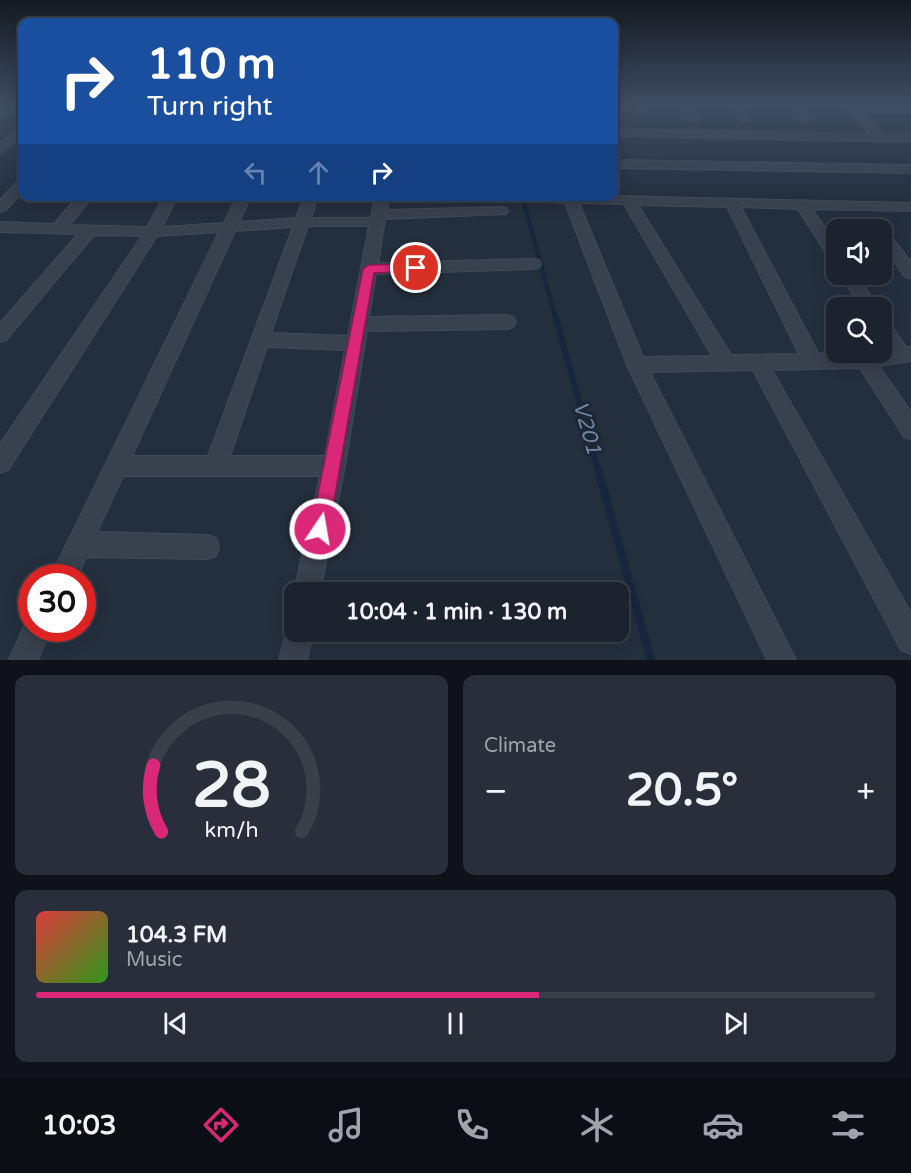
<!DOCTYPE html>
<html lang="en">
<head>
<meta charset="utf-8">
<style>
	:root { --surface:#1b232e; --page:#282f3a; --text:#f1f3f6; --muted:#a0a4aa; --line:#39404a; --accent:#db2777 }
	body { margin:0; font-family:"Varela Round",sans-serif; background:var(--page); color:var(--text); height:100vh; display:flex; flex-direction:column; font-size:22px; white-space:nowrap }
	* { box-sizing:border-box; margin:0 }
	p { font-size:20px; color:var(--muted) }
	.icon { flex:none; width:33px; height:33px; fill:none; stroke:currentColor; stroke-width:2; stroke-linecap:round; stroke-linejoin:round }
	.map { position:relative; height:660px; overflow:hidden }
	.panel { display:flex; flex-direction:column; gap:15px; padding:15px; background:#0f1319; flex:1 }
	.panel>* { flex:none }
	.banner { position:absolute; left:18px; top:18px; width:600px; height:183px; border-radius:12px; box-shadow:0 3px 15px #0003,0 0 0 2px var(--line); background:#1a4fa0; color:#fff; overflow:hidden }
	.fabs { position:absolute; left:826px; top:219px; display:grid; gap:12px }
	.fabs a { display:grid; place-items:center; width:66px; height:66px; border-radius:12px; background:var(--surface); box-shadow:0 3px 15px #0003,0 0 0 2px var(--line); font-size:30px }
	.speed { position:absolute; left:18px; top:564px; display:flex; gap:12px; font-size:30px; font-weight:700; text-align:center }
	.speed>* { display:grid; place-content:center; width:78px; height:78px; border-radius:50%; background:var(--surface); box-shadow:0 3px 15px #0003,0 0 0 2px var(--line); line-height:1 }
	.speed .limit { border:9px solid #d22; background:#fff; color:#111 }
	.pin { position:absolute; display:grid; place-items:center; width:51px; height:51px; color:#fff; margin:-26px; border:3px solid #fff; border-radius:50%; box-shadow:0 2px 6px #0007 }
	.me { position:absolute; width:66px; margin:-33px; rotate:12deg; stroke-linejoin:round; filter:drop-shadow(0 0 4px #0008) }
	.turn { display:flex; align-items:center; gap:21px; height:126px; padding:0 30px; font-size:27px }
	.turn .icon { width:78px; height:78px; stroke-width:2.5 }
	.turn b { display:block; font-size:42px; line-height:51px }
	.lanes { display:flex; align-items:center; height:57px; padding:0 30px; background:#0003; justify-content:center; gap:30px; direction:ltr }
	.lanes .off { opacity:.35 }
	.big { font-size:45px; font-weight:700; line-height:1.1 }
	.panel .widget { flex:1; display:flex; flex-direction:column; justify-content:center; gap:9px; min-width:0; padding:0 21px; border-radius:12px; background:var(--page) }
	.panel .dial { align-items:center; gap:0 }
	.dial svg { height:156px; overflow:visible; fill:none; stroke:var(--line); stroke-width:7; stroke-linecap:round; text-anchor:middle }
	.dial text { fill:var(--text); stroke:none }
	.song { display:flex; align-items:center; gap:18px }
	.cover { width:72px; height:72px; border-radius:9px; background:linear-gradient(135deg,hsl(0 70% 55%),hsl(110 70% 35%)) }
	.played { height:6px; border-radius:3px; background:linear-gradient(90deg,var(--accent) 60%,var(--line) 60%) }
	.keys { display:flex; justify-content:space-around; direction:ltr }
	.heat { display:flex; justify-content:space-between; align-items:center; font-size:33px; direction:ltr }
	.panel .tiles { flex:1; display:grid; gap:15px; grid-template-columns:1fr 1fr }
	.widget:last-child { grid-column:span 2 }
	.trip { position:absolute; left:284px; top:582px; width:345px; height:60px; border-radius:12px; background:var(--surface); box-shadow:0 3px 15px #0003,0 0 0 2px var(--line); font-weight:700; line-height:60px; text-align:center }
	.tab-bar { display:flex; height:96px; justify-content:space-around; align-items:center; background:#0b0e12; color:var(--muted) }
	.tab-bar .icon { width:42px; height:42px }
	.tab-bar .on { color:var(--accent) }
	.tab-bar b { font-size:27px; color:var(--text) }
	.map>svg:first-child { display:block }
</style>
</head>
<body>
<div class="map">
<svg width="911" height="660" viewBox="0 0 911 660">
	<rect width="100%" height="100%" fill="#242f3e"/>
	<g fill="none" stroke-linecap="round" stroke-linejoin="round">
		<polyline stroke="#17263c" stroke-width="4" points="522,196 523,201"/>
		<polyline stroke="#17263c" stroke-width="4.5" points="523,199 556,320"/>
		<polyline stroke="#17263c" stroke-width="6" points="556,318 598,470"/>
		<polyline stroke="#17263c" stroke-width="8" points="598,469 651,660"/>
		<defs>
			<g id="minor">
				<polygon points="634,106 645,106 646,111 644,113 636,113"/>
				<polygon points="682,106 693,106 699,119 697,121 689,121"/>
				<polygon points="731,106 742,106 751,119 749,121 741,121"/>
				<polygon points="792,106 803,106 811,118 809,120 801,120"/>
				<polygon points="845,106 856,106 883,134 911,134 911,142 614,136 614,129 869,134"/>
				<polygon points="872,107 911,107 911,113 868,112 868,108"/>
				<rect x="0" y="111" width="22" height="6"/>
				<polygon points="22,126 22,136 0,153 0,143"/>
				<polygon points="614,160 911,165 911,173 614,168"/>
				<polygon points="22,181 22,192 5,211 0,212 0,200 17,182"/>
				<path d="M 78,196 L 93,196 L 70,225 L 147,227 L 164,196 L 178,196 L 162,227 L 224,223 L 237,196 L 251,196 L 239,222 L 296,218 L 304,196 L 318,196 L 311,218 L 371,218 L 375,196 L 389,196 L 387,210 L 501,207 L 506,208 L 508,211 L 506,214 L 385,219 L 378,263 L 533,259 L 539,260 L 541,264 L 539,268 L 533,269 L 376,274 L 369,317 L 507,315 L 513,317 L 516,322 L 513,327 L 507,329 L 367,331 L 345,466 L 320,592 L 294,592 L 320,476 L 123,476 L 97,532 L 207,535 L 216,538 L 219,547 L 216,556 L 207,559 L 86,557 L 77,578 L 50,578 L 219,232 L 157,236 L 8,470 L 0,473 L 0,444 L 142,236 L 94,235 L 6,340 L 0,342 L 0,323 L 78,234 L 0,232 L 0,222 L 54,224 ZM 308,226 L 369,226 L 348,336 L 271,333 ZM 293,227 L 208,456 L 132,456 L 235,231 ZM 267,347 L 345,350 L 325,456 L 230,456 Z"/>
				<path d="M 529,196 L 614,196 L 911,203 L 911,211 L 812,209 L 837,245 L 837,262 L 831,261 L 798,209 L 741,207 L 818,353 L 882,352 L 882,350 L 888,350 L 882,341 L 882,319 L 888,321 L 906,347 L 911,347 L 911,361 L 879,366 L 911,412 L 911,439 L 904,437 L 860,368 L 772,370 L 911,613 L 911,654 L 901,650 L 753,370 L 650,372 L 796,660 L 767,660 L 627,365 L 565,203 L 530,201 ZM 579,203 L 624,204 L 712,356 L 643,357 ZM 638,205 L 727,207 L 799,354 L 731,355 Z"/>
				<polygon points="882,229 887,231 911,262 911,279 905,277 882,245"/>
				<polygon points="840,274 857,274 878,308 861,308"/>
				<polygon points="32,617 32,628 51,628 38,660 9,660 28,618"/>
				<polygon points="294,620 294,632 313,632 307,660 279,660 289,622"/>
			</g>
		</defs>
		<use href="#minor" stroke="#414a57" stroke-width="2"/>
		<use href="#minor" fill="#38414e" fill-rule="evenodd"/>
	</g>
	<linearGradient id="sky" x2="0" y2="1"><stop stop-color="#141a22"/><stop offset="0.53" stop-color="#3f4d63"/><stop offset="1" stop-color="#3f4d63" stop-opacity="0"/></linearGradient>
	<rect width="911" height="199" fill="url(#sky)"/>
	<polygon fill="#db2777" stroke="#8e194d" stroke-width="1.5" points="416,264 420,265 420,271 374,273 329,529 327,536 320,538 314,536 311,529 363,269 369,265"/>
	<g text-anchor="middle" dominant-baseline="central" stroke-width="6" stroke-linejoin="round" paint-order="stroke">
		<g font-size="21" font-style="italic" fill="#6d86a8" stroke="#1d2633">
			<text transform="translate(587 428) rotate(74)">V201</text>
		</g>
	</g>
</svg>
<div class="fabs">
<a><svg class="icon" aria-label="sound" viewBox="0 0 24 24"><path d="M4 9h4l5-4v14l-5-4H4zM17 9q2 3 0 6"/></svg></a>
<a><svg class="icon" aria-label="search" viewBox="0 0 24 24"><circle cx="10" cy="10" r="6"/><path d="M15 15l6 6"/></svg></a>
</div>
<div class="speed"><div class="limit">30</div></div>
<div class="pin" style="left:416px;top:268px;background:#d93025"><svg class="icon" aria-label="arrive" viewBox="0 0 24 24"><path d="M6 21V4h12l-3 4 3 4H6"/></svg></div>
<svg class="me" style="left:320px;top:529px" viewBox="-20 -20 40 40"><circle r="17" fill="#db2777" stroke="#fff" stroke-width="3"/><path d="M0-11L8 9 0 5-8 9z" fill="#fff"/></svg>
<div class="trip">10:04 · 1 min · 130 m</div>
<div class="banner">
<div class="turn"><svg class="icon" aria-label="right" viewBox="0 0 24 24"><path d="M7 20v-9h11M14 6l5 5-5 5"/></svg><div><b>110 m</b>Turn right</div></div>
<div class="lanes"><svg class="icon off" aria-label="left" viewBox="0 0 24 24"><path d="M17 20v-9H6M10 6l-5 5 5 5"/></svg><svg class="icon off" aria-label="ahead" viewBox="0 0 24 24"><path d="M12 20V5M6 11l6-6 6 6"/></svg><svg class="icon" aria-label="right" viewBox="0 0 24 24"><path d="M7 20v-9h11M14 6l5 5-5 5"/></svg></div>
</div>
</div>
<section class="panel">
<div class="tiles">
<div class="widget dial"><svg viewBox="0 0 100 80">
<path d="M14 69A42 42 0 1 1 86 69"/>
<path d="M14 69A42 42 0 0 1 10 35" stroke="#db2777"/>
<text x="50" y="56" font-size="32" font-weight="700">28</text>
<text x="50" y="72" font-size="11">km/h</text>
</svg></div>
<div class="widget"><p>Climate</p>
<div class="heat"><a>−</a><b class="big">20.5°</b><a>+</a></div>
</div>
<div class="widget">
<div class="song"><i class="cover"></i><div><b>104.3 FM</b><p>Music</p></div></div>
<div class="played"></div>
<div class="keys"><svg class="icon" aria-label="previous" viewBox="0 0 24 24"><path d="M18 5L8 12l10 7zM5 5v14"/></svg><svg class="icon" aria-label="pause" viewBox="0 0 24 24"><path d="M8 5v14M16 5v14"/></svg><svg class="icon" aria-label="next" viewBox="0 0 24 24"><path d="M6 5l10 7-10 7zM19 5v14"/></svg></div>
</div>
</div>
</section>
<nav class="tab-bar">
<b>10:03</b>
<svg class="icon on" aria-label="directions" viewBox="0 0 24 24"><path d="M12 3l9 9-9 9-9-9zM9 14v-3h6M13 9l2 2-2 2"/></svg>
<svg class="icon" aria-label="music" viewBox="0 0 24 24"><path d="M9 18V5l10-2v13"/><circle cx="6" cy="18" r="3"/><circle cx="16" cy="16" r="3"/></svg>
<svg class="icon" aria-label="phone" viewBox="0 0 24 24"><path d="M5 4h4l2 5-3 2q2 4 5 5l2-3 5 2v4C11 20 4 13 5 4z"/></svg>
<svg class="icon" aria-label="climate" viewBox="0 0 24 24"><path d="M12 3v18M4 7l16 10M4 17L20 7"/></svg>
<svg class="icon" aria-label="car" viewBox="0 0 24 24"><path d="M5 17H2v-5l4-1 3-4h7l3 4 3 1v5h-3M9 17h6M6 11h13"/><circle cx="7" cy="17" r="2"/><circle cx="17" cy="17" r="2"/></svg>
<svg class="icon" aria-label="filters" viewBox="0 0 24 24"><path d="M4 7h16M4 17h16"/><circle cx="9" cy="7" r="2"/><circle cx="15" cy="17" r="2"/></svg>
</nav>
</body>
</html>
